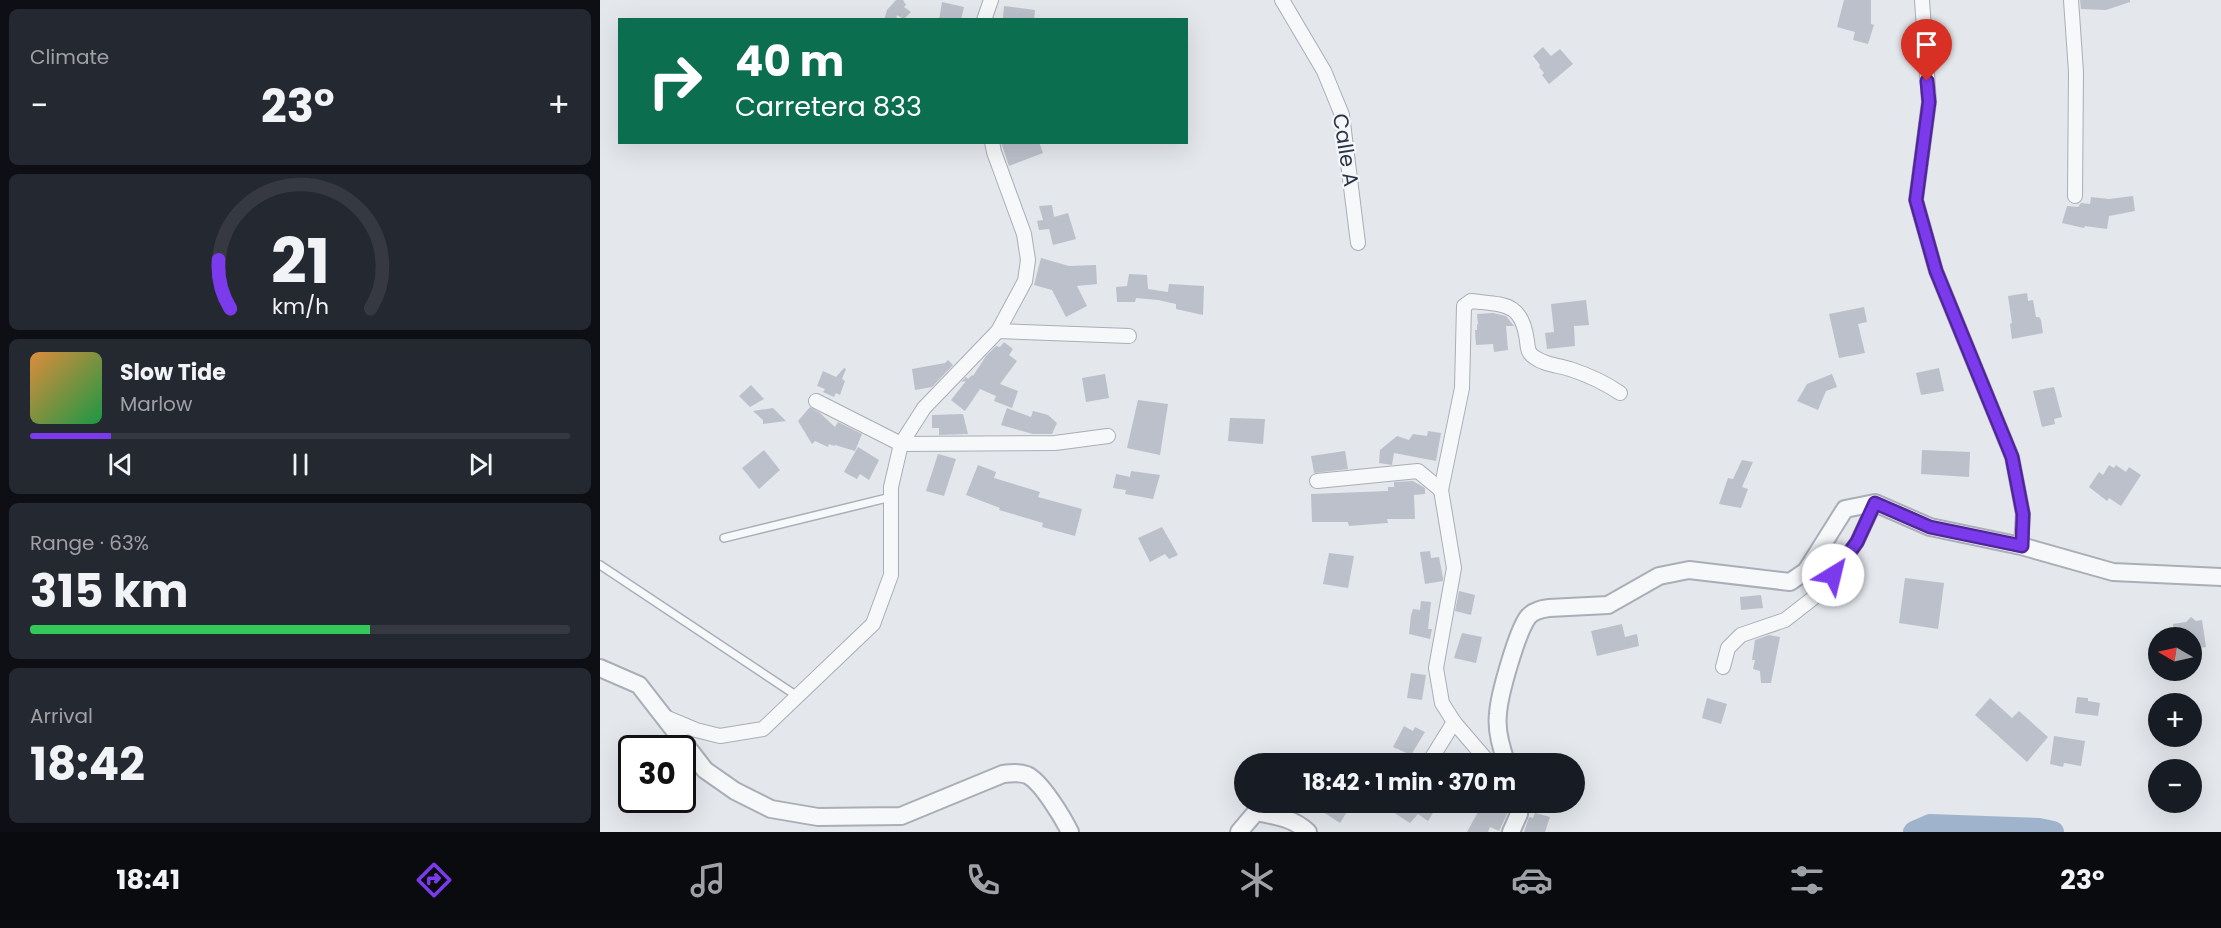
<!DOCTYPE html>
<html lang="en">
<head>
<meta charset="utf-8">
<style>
	:root { --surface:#171b24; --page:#242831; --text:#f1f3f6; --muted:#9ea1a6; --line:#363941; --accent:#7c3aed }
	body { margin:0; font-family:Poppins,sans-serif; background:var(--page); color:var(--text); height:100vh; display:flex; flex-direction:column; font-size:22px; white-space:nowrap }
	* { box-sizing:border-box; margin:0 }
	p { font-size:20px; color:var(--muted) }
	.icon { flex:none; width:33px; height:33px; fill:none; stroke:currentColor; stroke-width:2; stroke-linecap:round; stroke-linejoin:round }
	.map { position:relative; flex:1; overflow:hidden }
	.sheet { display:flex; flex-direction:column; gap:9px; padding:9px; background:#0d0f14; width:600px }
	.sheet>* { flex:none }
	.top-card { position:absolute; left:18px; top:18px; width:570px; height:126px; border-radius:0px; box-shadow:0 6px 24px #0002; background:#0b6e4f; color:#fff; overflow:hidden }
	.needle { width:39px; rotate:279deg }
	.fabs { position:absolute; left:1548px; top:627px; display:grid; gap:12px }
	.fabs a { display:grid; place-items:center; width:54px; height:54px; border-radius:50%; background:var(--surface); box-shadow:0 6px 24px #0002; font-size:30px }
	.speed { position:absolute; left:18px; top:735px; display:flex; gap:12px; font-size:30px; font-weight:700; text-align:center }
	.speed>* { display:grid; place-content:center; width:78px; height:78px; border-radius:50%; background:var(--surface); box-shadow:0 6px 24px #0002; line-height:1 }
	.speed .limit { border:3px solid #111; border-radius:9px; background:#fff; color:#111 }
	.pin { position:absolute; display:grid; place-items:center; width:51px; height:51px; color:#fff; margin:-62px -26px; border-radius:50% 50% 50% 0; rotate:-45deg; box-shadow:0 0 6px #0007 }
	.pin .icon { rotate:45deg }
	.me { position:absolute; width:66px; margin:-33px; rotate:36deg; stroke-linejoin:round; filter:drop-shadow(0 0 4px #0008) }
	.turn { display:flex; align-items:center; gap:21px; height:126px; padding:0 18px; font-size:27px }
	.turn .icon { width:78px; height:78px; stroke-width:2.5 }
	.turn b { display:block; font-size:42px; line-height:51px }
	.big { font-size:45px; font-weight:700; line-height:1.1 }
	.sheet .card { flex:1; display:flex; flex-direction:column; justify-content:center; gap:9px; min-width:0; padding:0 21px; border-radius:9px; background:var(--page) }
	.sheet .dial { align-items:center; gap:0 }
	.dial svg { height:156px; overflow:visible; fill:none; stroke:var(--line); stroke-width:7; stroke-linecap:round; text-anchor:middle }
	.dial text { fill:var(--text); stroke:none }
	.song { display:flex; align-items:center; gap:18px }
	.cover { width:72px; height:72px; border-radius:9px; background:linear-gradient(135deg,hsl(30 70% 55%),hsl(140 70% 35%)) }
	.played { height:6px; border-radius:3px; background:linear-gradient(90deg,var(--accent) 15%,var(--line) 15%) }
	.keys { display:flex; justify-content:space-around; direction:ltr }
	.heat { display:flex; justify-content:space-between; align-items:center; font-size:33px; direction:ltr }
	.charge { height:9px; border-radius:4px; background:linear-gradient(90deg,#34c759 63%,var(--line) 0) }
	.trip { position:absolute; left:634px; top:753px; width:351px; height:60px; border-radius:30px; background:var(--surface); box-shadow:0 6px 24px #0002; font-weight:700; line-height:60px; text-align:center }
	.dock { display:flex; height:96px; justify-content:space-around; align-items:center; background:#090b0e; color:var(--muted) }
	.dock .icon { width:42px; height:42px }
	.dock .selected { color:var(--accent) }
	.dock b { font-size:27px; color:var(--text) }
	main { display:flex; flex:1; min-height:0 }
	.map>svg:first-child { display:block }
</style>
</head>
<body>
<main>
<section class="sheet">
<div class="card"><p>Climate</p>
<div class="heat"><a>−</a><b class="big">23°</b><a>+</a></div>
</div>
<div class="card dial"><svg viewBox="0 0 100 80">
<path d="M14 69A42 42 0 1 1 86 69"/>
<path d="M14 69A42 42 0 0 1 8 44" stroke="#7c3aed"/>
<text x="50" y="56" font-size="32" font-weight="700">21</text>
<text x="50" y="72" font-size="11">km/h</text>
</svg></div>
<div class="card">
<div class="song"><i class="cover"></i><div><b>Slow Tide</b><p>Marlow</p></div></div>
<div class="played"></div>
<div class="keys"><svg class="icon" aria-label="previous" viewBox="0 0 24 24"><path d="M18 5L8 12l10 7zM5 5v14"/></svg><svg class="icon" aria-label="pause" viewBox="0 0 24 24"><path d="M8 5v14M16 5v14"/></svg><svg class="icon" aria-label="next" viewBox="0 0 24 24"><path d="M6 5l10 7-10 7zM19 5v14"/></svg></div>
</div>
<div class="card"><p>Range · 63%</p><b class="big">315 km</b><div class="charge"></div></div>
<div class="card"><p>Arrival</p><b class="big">18:42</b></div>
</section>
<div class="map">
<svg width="1621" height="832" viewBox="0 0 1621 832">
	<rect width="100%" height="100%" fill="#e4e7ec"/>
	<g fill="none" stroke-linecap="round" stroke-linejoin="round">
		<polyline stroke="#9fb4cc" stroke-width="22" points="1314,832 1330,825 1439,829 1453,832"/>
	</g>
	<g fill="#bbc0ca">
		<polygon points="296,0 303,0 306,5 304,7 311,12 304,19 297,15 296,20 284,20 287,10"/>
		<polygon points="1244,0 1271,0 1271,24 1274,25 1268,44 1253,40 1255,32 1237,27"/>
		<polygon points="1480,0 1530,0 1530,2 1506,10 1481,9"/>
		<polygon points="342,2 364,7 361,20 339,20"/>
		<polygon points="404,6 435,10 434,20 403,18"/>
		<polygon points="943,47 951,56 960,49 973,64 949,84 942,75 944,73 939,67 940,65 933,56"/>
		<polygon points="401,142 439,142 443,153 409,166"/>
		<polygon points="1533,196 1535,211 1509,216 1507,229 1485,226 1484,228 1462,223 1467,206 1478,207 1481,203 1490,204 1491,197 1509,199"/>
		<polygon points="452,205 454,217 468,213 476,239 453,245 449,229 439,230 437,221 443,220 439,206"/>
		<polygon points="441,258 469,266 496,265 497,284 477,286 487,306 466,317 452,290 434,285"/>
		<polygon points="529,274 547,275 548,289 568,292 569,284 604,286 603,315 576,309 576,304 558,300 536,298 535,302 517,302 516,287 527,286"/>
		<polygon points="1427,293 1428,301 1433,300 1436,317 1439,317 1441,320 1443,333 1412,339 1410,324 1412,323 1408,296"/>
		<polygon points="986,300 989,325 974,326 975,346 947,349 945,333 954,332 951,304"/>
		<polygon points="1264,307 1267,322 1258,324 1265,353 1239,358 1229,314"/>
		<polygon points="893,313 906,316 914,326 906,326 908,350 894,352 893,344 876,345 875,330 877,330 877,324 878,324 877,314"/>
		<polygon points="404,342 413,349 409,355 417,361 400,384 418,391 412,408 394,401 396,396 380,389 365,411 351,400 366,381 361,382 366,377 368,379 372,375 373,376 386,356 396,346 400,347"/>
		<polygon points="348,360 353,365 332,387 315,390 312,369 345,363"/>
		<polygon points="244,368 246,369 242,379 245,381 240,395 236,393 234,397 223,392 225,389 217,386 223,371 236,377"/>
		<polygon points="1339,368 1344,391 1321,395 1316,373"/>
		<polygon points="505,374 509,398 486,402 482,378"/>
		<polygon points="1232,374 1237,387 1226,391 1218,410 1197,401 1207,384"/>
		<polygon points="151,385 164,399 150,407 139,396"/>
		<polygon points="1454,387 1462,417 1454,419 1455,424 1442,427 1433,391"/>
		<polygon points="538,400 568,404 560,455 527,448"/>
		<polygon points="210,407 220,413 235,427 238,422 262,434 255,451 235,445 234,446 229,444 228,447 215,441 212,444 198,421"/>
		<polygon points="173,408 186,421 163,424 163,420 153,411"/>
		<polygon points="407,408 431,417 433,411 448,415 457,423 452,434 433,434 401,425"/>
		<polygon points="363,414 368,434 339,435 339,428 332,428 332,415"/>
		<polygon points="630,418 665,419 663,444 628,441"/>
		<polygon points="828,431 841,433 836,461 794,453 792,465 779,463 780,450 797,436 809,440 813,434 827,436"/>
		<polygon points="258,447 279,460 269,480 260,474 257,479 244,472"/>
		<polygon points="164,450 180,470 159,489 142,468"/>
		<polygon points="1322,450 1370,452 1369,477 1321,474"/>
		<polygon points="745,451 748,469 714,473 711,456"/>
		<polygon points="338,454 356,459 344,496 326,491"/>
		<polygon points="1142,460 1153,462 1142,487 1148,489 1141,508 1119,504 1128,478 1133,479"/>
		<polygon points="378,465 396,472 394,478 440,492 438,497 482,509 475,536 442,527 443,523 399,510 400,508 366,495"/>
		<polygon points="1509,465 1514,468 1516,465 1526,472 1529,467 1541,475 1521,506 1509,498 1507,501 1489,487 1499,472 1503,475"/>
		<polygon points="531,471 560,475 553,499 525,494 526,490 513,488 516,474 530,477"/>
		<polygon points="813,481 825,488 825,494 814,495 815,519 787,519 788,523 749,526 748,522 712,522 711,494 788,491 788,487 794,487 794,482"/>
		<polygon points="562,527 578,555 569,559 565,554 550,562 538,538"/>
		<polygon points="830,551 831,558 839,557 843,578 843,581 825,584 820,552"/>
		<polygon points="729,553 754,556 748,588 723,584"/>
		<polygon points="1305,578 1344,583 1338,629 1299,623"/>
		<polygon points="859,591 875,595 871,615 855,611"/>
		<polygon points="1161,595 1163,608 1141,610 1140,597"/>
		<polygon points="821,601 831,602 828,629 832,629 830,639 809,634 811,615 813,609 820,610"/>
		<polygon points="1591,617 1596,621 1602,620 1606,647 1592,649 1592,638 1575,638 1573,624 1586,622"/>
		<polygon points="1022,624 1025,637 1037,634 1039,646 997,656 991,631"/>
		<polygon points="862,633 882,637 876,663 854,658"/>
		<polygon points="1169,635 1180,637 1171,683 1161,683 1160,671 1153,669 1155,660 1152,660 1155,640"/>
		<polygon points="811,673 826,675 822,700 807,698"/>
		<polygon points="1477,697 1488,698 1488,701 1500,703 1498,716 1475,713"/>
		<polygon points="1107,698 1127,704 1121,724 1102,718"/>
		<polygon points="1390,698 1412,718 1419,711 1448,737 1427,762 1375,715"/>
		<polygon points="804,726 813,731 815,727 825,732 811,755 793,747"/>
		<polygon points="1454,736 1485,741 1481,766 1464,763 1463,767 1450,764"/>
		<polygon points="726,802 753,802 740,823 720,810"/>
		<polygon points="799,802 828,802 836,808 828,821 818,814 810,823 793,812"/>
		<polygon points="883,803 890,807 892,803 908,812 899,831 890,827 888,832 867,832"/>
		<polygon points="935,813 950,817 945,832 924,832 929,817 933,818"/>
	</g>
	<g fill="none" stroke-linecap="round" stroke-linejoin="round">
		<defs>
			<g id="service">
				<polyline points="124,538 291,497"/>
				<polyline points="0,565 197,696"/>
			</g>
			<g id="minor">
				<polyline points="682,0 724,71 742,115 758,243"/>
				<polyline points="1322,0 1329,102 1316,200 1336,271 1412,457 1423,514 1421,546"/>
				<polyline points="1471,0 1476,72 1475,196"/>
				<polyline points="384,20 391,0"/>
				<polyline points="398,331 529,336"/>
				<polyline points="216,401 301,444 455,443 508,436"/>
				<polyline points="717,481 818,471 841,490"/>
				<polyline points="1123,667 1128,648 1141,635 1185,620 1221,592 1257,542 1275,503"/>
				<polyline points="65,717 96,730 120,736 163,729 273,624 291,575 291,487 301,444 324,408 398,331 425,281 428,260 424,234 394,152 392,142"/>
				<polyline points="828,764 854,722"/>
				<path d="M 890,764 L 854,722 L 842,703 L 836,668 L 854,568 L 841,490 L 862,388 L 864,306 L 871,301 C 905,305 922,302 927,341 C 928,349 928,353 934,357 C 945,365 957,365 970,369 C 988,375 1004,382 1020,393"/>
			</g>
			<g id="tertiary">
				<path d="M 0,668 L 39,685 L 105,770 L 135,791 L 171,809 L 218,817 L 301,816 L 403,774 C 411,773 419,772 427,775 C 441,781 463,818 470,832"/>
				<path d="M 907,764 C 901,748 896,730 898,714 C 899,695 917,632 928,617 C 933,611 941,609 949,608 L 1008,605 L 1059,576 L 1089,570 L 1190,582 L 1206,571 L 1245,509 L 1275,503 L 1330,527 L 1421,546 L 1513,572 L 1621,577"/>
				<path d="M 639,832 L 656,812 C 676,816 693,818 708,832"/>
				<polyline points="911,832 919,814 919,802"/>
			</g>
		</defs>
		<use href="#service" stroke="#a9aeb7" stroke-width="10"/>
		<use href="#minor" stroke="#a9aeb7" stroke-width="16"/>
		<use href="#tertiary" stroke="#a9aeb7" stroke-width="20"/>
		<use href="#service" stroke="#f7f8fa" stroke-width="7"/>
		<use href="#minor" stroke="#f7f8fa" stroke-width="14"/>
		<use href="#tertiary" stroke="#f7f8fa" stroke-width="16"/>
	</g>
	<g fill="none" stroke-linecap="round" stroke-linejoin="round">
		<defs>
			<polyline id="route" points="1233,575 1257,542 1275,503 1330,527 1422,546 1423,514 1412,457 1336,271 1316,200 1329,102 1327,81"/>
		</defs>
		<use href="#route" stroke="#51269a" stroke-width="15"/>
		<use href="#route" stroke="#7c3aed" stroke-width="10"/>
	</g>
	<g text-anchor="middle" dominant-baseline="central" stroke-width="4.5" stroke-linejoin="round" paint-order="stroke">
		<g font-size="21" fill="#2b3445" stroke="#f4f6f9">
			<text transform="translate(746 150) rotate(81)">Calle A</text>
		</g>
	</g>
</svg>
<div class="fabs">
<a><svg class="needle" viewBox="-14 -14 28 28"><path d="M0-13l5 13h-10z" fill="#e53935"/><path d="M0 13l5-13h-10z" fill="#9ea1a6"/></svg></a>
<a>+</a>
<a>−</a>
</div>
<div class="speed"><div class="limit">30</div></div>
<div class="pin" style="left:1327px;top:81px;background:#d93025"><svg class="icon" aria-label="arrive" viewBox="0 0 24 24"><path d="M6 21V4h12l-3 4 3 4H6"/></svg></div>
<svg class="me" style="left:1233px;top:575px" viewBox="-20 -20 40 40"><circle r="19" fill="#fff"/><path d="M0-13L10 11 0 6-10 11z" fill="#7c3aed"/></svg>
<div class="trip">18:42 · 1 min · 370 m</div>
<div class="top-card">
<div class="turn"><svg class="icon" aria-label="right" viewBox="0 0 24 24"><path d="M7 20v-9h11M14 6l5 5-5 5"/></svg><div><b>40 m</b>Carretera 833</div></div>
</div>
</div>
</main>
<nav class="dock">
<b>18:41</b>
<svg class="icon selected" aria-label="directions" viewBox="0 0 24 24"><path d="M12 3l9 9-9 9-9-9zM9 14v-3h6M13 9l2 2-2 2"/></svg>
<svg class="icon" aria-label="music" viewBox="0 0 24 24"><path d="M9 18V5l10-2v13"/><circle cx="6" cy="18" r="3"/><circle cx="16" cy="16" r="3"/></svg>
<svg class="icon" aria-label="phone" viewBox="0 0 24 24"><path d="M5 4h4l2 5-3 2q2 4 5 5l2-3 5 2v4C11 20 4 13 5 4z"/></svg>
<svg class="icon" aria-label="climate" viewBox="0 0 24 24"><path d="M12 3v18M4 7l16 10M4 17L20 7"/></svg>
<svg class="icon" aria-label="car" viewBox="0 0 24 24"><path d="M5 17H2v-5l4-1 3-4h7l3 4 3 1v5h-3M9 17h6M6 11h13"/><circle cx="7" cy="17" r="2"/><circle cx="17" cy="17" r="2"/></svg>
<svg class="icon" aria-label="filters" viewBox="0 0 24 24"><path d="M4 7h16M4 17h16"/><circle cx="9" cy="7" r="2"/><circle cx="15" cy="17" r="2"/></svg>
<b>23°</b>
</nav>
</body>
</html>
